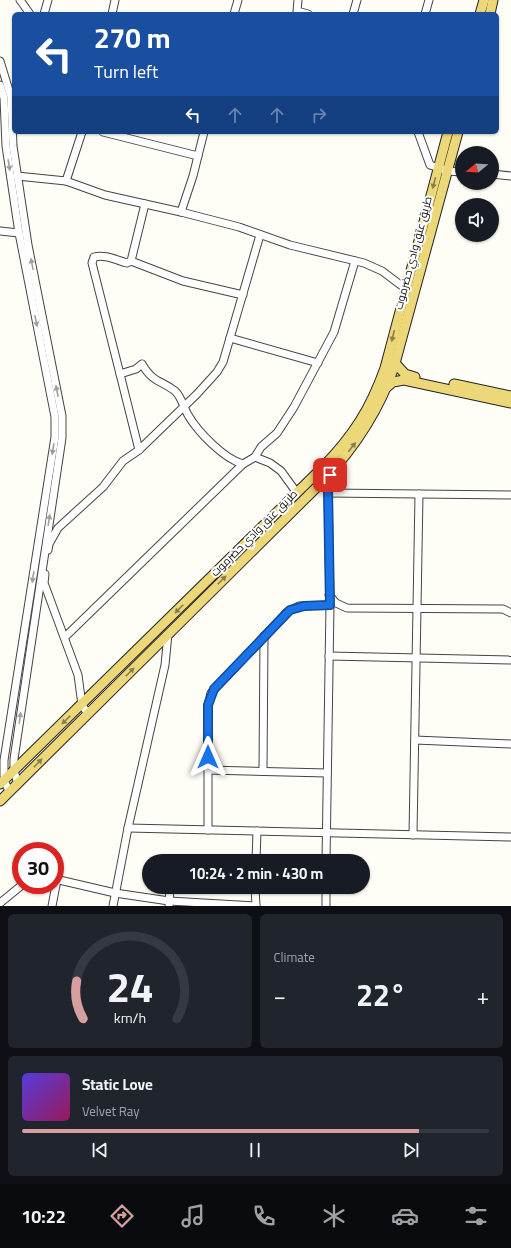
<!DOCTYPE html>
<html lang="en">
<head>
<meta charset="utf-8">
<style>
	:root { --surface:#171b24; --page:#20242c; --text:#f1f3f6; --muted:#9ea1a6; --line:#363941; --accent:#d69e9f }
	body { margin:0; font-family:Georgia,Cairo,serif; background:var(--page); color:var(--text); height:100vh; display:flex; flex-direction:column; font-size:15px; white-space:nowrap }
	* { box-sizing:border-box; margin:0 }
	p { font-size:13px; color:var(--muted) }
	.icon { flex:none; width:22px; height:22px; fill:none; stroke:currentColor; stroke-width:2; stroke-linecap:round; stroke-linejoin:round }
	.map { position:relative; height:906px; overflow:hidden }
	.side { display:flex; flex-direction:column; gap:8px; padding:8px; background:#0d0f14; flex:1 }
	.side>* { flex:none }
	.hud { position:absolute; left:12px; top:12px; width:487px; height:122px; border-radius:6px; box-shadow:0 1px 3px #0004; background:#1a4fa0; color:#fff; overflow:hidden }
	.needle { width:26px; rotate:252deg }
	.tools { position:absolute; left:455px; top:146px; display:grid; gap:8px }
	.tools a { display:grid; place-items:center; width:44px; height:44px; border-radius:50%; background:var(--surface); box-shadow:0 1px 3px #0004; font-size:20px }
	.speed { position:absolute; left:12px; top:842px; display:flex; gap:8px; font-size:20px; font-weight:700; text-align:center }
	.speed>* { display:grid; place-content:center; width:52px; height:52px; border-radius:50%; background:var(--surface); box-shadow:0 1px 3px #0004; line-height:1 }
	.speed .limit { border:6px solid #d22; background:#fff; color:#111 }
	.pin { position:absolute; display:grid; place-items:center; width:34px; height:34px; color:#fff; margin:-17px; border-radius:8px; box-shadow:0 2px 6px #0006 }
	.me { position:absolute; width:44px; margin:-22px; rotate:0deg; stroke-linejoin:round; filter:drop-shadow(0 0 3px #0008) }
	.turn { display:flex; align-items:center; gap:14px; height:84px; padding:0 16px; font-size:18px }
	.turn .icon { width:52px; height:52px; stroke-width:2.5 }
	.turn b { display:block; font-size:28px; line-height:34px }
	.lanes { display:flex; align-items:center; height:38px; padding:0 16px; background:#0003; justify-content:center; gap:20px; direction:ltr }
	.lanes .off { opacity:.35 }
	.big { font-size:30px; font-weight:700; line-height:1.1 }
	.side .tile { flex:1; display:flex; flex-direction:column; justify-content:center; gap:6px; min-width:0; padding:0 14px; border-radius:6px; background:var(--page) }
	.side .dial { align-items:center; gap:0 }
	.dial svg { height:104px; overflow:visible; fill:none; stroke:var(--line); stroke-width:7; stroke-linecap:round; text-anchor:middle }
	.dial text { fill:var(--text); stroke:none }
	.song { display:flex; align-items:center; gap:12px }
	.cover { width:48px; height:48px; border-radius:6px; background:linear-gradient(135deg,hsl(250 70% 55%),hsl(330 70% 35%)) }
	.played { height:4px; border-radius:2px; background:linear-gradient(90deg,var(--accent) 85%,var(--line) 85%) }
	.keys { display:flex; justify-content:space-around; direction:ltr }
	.heat { display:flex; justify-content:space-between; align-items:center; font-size:22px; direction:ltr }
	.side .tiles { flex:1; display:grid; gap:8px; grid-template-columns:1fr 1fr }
	.tile:last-child { grid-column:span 2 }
	.trip { position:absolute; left:142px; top:854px; width:228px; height:40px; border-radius:20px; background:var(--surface); box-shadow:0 1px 3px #0004; font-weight:700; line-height:40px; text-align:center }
	.tabs { display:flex; height:64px; justify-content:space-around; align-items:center; background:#090b0e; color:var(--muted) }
	.tabs .icon { width:28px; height:28px }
	.tabs .active { color:var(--accent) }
	.tabs b { font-size:18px; color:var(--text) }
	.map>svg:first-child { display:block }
</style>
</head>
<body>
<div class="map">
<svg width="511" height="906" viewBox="0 0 511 906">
	<rect width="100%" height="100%" fill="#fefdf6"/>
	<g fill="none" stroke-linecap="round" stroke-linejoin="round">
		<defs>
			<g id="minor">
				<polyline points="20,0 30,14"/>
				<polyline points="298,0 297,11 308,14"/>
				<polyline points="44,14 48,0"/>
				<polyline points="112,14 115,0"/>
				<polyline points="234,14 238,0"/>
				<polyline points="353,14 357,0"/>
				<polyline points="425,14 429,0"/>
				<polyline points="0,61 11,97 13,146 28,245 62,416 62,438 14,759 14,771 18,784"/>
				<polyline points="0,85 4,98 6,146 19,233 55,417 55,437 4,760 4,780 9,791"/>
				<polyline points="82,132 66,181 105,195 181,212 239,227 290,245 364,263 382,271 406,289"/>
				<polyline points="103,132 198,156"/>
				<polyline points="418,132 430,165 448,171 462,172"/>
				<polyline points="492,174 511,176"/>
				<polyline points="17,176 66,181"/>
				<path d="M 145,204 L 131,261 L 127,263 C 116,260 105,254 94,257 L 92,263 L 120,374 L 136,369 L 142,364 C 153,383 161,380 175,391 C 181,396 184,408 188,415 C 198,432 224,459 243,464 L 255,457"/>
				<polyline points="181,212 193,176 204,132"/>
				<polyline points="0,231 19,233"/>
				<polyline points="131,261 183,281 243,295"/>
				<polyline points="230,338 260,235"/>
				<polyline points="120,374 139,450"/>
				<polyline points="297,493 281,471 270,463 255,457 261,447 277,433 294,407 334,332 355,261"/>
				<polyline points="328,493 511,495"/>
				<polyline points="48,550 49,544 58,528 103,487 123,461 139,450 197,394 217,372 223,362 230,338 318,363"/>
				<polyline points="45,574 44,583 78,675 82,705 88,714"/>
				<polyline points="329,595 336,603 347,608 503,609 511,613"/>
				<polyline points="65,637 243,464"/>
				<polyline points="329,656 511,660"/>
				<polyline points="415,740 511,744"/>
				<polyline points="208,770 327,773"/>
				<polyline points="263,771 264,636"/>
				<polyline points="128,828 511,837"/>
				<polyline points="208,830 208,705 211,693 287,612 299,606 330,605"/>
				<polyline points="413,835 419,494"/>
				<polyline points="256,861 257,831"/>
				<polyline points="326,861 330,605 328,489 331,474"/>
				<polyline points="55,879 115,893 169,901 256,906"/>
				<polyline points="255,887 256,906"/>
				<polyline points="0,903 22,885"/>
				<polyline points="52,906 57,880"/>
				<polyline points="113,906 128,828 165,665 168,634"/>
				<polyline points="169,906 170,887"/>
				<polyline points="326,906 326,887"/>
			</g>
			<g id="major">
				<polyline points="480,14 484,0"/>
				<polyline points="490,14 493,0"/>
				<polyline points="395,363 405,374 415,377"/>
				<polyline points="454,384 511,396"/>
				<polyline points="387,387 393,382 404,380 511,403"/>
				<path d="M 0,784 L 322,468 C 353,436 370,410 385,368 L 448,132"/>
				<path d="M 0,801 L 324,480 C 355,447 379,411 394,367 L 458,132"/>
			</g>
		</defs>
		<use href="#minor" stroke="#444" stroke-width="9"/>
		<use href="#major" stroke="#222" stroke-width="11"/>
		<use href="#minor" stroke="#fff" stroke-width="7"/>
		<use href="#major" stroke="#ecd878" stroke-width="9"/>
	</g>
	<defs><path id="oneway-solid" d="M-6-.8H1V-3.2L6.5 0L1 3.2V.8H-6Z"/></defs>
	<g fill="#a0a0a0">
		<use href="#oneway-solid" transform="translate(9 165) rotate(81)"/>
		<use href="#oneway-solid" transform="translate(32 264) rotate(-101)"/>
		<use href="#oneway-solid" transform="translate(36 321) rotate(79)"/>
		<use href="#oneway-solid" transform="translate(57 391) rotate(-101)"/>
		<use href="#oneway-solid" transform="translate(53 449) rotate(99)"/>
		<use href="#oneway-solid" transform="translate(49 520) rotate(-81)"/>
		<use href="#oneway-solid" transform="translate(33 577) rotate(99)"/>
		<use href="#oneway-solid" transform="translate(20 718) rotate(-82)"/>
	</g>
	<g fill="#897e4a">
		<use href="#oneway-solid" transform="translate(434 183) rotate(105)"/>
		<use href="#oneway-solid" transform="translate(393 336) rotate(103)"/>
		<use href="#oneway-solid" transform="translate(352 447) rotate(-52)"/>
		<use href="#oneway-solid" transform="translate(222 580) rotate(-45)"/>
		<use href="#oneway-solid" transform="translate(179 609) rotate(135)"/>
		<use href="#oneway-solid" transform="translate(130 672) rotate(-45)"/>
		<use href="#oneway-solid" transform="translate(66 720) rotate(135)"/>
		<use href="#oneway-solid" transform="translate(38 763) rotate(-46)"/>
	</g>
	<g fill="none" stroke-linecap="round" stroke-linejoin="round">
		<defs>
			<polyline id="route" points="208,757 208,705 214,689 290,610 304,606 330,605 328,489 330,475"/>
		</defs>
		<use href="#route" stroke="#114b97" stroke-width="10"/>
		<use href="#route" stroke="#1a73e8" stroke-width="7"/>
	</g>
	<g text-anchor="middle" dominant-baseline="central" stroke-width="4" stroke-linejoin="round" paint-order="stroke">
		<g font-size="11" fill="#111" stroke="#fff">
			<text transform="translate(413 253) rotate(-75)">طريق عتق وادي حضرموت</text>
			<text transform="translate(254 533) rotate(-45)">طريق عتق وادي حضرموت</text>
		</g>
	</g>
</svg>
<div class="tools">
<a><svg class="needle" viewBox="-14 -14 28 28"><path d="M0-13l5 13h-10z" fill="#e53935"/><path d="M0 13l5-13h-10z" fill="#9ea1a6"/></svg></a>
<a><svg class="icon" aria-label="sound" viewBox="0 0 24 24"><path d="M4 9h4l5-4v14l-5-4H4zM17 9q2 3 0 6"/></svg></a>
</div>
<div class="speed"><div class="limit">30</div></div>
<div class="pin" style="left:330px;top:475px;background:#d93025"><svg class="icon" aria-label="arrive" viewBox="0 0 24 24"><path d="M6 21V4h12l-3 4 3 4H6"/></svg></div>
<svg class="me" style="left:208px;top:757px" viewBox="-20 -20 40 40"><path d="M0-17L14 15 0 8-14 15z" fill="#1a73e8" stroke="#fff" stroke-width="4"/></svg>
<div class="trip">10:24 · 2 min · 430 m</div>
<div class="hud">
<div class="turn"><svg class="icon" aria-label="left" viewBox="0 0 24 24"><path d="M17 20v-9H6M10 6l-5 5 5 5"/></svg><div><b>270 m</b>Turn left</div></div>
<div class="lanes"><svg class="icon" aria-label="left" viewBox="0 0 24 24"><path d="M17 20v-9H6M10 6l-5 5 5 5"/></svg><svg class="icon off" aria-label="ahead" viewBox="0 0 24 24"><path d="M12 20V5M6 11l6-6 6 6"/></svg><svg class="icon off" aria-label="ahead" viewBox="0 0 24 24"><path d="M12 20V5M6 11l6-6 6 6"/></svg><svg class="icon off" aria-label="right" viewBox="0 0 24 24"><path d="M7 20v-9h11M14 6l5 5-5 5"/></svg></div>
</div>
</div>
<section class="side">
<div class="tiles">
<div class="tile dial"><svg viewBox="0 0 100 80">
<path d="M14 69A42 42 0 1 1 86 69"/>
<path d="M14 69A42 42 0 0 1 9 40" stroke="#d69e9f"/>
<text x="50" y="56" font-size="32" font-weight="700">24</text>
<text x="50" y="72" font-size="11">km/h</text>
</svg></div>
<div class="tile"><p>Climate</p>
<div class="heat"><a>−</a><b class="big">22°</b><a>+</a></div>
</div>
<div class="tile">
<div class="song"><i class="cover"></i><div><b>Static Love</b><p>Velvet Ray</p></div></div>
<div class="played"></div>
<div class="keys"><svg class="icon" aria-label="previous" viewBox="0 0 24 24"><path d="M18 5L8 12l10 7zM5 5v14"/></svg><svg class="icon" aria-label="pause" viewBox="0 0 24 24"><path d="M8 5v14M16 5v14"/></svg><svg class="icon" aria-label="next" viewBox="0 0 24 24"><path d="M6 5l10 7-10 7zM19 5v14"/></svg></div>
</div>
</div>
</section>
<nav class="tabs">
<b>10:22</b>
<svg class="icon active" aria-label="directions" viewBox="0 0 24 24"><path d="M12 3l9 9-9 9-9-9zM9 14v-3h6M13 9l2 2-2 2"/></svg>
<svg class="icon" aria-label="music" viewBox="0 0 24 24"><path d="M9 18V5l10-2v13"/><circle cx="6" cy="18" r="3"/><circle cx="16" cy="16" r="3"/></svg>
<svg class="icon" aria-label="phone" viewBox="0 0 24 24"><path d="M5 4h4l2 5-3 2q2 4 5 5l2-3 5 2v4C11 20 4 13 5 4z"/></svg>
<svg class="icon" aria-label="climate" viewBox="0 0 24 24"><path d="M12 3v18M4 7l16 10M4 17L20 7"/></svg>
<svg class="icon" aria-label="car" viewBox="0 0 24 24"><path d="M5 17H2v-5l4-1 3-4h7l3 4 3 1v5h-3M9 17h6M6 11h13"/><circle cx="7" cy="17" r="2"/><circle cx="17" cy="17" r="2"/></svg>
<svg class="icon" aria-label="filters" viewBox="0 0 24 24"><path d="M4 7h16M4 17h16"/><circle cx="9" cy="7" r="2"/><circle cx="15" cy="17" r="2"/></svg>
</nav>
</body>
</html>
